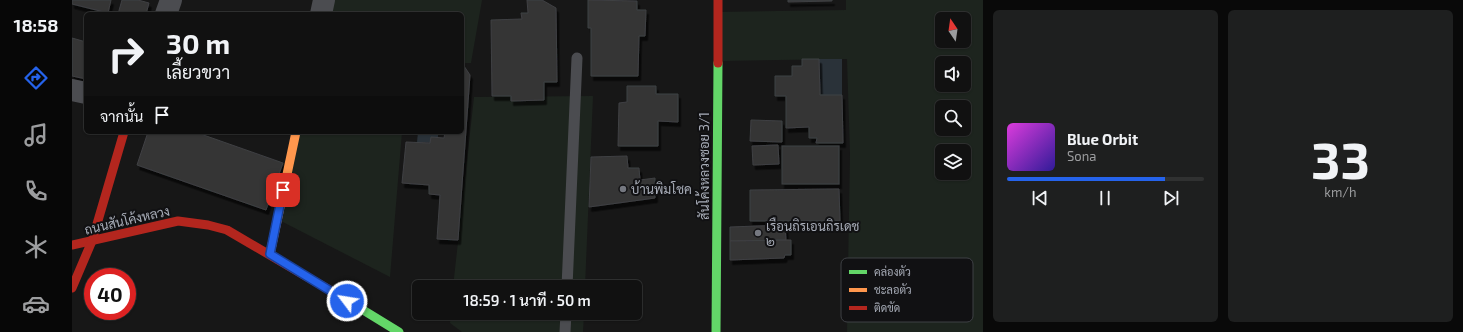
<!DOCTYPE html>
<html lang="th">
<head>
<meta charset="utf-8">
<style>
	:root { --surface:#111; --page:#1e1f1f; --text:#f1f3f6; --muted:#9c9d9f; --line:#303131; --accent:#2563eb }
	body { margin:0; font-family:"Exo 2",Sarabun,sans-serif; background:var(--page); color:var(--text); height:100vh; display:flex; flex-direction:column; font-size:15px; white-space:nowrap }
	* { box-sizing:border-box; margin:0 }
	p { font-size:13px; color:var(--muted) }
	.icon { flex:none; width:22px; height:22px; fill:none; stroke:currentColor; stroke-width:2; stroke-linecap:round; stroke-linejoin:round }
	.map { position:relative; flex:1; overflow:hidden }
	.drawer { display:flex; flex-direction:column; gap:10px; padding:10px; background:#090909; width:480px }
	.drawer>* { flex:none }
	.banner { position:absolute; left:12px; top:12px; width:380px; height:122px; border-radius:6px; box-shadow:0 1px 3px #0004,0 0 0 1px var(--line); background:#111; color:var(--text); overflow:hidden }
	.needle { width:26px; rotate:347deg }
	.controls { position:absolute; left:863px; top:12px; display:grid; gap:8px }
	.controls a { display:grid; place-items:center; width:36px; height:36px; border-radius:6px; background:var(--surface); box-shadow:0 1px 3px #0004,0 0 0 1px var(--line); font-size:20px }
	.speed { position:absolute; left:12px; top:268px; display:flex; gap:8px; font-size:20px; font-weight:700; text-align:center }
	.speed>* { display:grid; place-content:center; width:52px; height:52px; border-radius:50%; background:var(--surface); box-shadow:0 1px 3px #0004,0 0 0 1px var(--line); line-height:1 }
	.speed .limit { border:6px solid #d22; background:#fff; color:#111 }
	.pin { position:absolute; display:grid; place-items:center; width:34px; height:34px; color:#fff; margin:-17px; border-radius:8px; box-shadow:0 2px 6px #0006 }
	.me { position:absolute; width:44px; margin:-22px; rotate:301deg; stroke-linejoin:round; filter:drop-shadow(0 0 3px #0008) }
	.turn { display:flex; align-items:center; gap:14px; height:84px; padding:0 16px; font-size:18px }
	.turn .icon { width:52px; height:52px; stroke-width:2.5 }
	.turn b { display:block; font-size:28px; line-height:34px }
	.then { display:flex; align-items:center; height:38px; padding:0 16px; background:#0003; gap:8px; font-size:15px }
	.drawer .card { flex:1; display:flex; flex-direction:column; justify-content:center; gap:6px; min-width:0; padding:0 14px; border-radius:6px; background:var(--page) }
	.drawer .dial { align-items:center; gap:0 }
	.dial b { font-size:52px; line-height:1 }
	.song { display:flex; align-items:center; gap:12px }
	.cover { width:48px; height:48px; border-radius:6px; background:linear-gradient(135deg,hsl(300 70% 55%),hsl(250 70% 35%)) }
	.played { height:4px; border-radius:2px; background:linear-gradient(90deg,var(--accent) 80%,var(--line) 80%) }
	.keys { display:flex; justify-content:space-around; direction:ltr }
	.drawer .tiles { flex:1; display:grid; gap:10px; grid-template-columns:repeat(2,1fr) }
	.trip { position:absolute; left:340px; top:280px; width:230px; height:40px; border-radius:6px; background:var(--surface); box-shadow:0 1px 3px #0004,0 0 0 1px var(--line); font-weight:600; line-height:40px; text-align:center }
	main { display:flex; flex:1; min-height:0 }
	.menu { display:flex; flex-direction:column; width:72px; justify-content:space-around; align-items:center; background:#070707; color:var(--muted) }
	.menu .icon { width:28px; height:28px }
	.menu .current { color:var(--accent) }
	.menu b { font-size:18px; color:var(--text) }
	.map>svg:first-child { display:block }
</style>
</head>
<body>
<main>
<nav class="menu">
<b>18:58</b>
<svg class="icon current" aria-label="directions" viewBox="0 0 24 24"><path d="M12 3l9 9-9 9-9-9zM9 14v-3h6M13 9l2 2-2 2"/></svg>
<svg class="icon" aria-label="music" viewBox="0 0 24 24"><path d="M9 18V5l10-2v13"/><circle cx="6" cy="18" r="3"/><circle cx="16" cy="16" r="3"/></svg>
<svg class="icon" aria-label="phone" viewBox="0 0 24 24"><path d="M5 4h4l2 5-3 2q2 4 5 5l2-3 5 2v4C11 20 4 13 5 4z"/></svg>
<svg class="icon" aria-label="climate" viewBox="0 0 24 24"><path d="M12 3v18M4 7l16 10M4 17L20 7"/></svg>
<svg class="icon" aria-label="car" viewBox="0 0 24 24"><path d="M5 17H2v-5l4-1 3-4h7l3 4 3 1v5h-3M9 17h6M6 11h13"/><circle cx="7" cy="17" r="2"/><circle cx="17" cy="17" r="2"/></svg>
</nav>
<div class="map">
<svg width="911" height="332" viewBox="0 0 911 332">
	<defs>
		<filter id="shadow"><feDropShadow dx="2.5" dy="4.5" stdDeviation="0" flood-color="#0009"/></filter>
	</defs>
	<rect width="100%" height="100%" fill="#171717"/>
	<g fill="#1d241e" fill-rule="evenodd">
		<polygon points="252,0 410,0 399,63 390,63 390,14 249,14"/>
		<path d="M 774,0 L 911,0 L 911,332 L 775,332 L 778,154 L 775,59 L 646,61 L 646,12 L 774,10 ZM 870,19 L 892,19 L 892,41 L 870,41 ZM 870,63 L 892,63 L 892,85 L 870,85 ZM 870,107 L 892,107 L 892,129 L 870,129 ZM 870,151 L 892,151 L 892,173 L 870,173 Z"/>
		<polygon points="521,96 513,287 381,287 402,97"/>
		<polygon points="224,132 330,132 318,277 205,219"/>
		<polygon points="379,313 512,313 511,332 390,332 378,323"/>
	</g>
	<g fill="#2a3239">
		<polygon points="747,59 770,59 770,95 748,95"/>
		<polygon points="346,132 366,132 366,143 345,142"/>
	</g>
	<g fill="#353536" stroke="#3f4043" filter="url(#shadow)">
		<polygon points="0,0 39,0 36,13 0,4"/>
		<polygon points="50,0 66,0 77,3 74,14 46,14"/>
		<polygon points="455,0 470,0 484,8 485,82 472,82 472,100 439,101 439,96 420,96 419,20 450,19 449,13 456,13"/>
		<polygon points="516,0 565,1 565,10 574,10 573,36 567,36 566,76 519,76 519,28 516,28"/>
		<polygon points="716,0 760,0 760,1 716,2"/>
		<polygon points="0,38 14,42 14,79 0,76"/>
		<polygon points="730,59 747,59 748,95 770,95 771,143 744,143 745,138 737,138 737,127 714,128 714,96 703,96 703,76 720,76 720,66 730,66"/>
		<polygon points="390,63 398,75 386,240 365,239 368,195 357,194 357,185 330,183 334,142 358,143 359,137 372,138 373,132 390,132"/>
		<polygon points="555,86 584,86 584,94 606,94 606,122 586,121 586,146 546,146 547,103 555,102"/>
		<polygon points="679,120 710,121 710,142 678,141"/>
		<polygon points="76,132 123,132 211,163 194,210 65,165"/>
		<polygon points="706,145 707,164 681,165 680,146"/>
		<rect x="710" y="146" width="57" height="38"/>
		<polygon points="555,156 556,168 567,168 568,180 583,178 583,198 517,207 519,157"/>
		<polygon points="767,189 768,221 678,221 678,190"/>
		<polygon points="713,225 714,240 658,241 658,227"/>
		<polygon points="719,240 719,255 713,255 712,258 658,260 658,241"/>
	</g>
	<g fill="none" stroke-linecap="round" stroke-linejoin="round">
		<g stroke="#4b4c50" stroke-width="11">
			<polyline points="495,287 505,58"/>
			<polyline points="493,332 494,313"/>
		</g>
		<g stroke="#4b4c50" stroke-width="22">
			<polyline points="94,14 99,0"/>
			<polyline points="249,14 252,0"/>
			<polyline points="0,90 14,93"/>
		</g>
		<g stroke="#63d668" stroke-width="9">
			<polyline points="278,302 327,332"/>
			<polyline points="644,332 646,63"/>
		</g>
		<polyline stroke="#ff974d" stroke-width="9" points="198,254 224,132"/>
		<g stroke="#b3261e" stroke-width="9">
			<polyline points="646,63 646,0"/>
			<polyline points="0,245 106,221 136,225 155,230 278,302"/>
			<polyline points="0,288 20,241 52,132"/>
		</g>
	</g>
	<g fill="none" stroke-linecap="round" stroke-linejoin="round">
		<defs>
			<polyline id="route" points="211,190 198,254 275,301"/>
		</defs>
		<use href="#route" stroke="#184099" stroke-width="10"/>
		<use href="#route" stroke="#2563eb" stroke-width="7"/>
	</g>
	<g fill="#757880" stroke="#111113" stroke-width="1.5">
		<circle cx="551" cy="189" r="4"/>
		<circle cx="686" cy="233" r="4"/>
	</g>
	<g text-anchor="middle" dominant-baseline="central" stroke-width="4" stroke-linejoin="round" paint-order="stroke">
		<g font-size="13" fill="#a8adb8" stroke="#111113">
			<text transform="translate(632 166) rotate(-90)">สันโค้งหลวงซอย 3/1</text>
			<text transform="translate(55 220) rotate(-13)">ถนนสันโค้งหลวง</text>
		</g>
		<g font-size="13" fill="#a8adb8" stroke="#111113" text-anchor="start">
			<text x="559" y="189">บ้านพิมโชค</text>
			<text x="694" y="226">เรือนถิรเอนถิรเดช<tspan x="694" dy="15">๒</tspan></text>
		</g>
	</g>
	<rect x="769" y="258" width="132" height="64" rx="6" fill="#111113" stroke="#3e4045" stroke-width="1"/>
	<rect x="777" y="270" width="18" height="4" fill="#63d668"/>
	<rect x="777" y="288" width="18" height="4" fill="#ff974d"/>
	<rect x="777" y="306" width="18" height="4" fill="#b3261e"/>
	<g font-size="11" fill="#a8adb8">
		<text x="802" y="276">คล่องตัว</text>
		<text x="802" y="294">ชะลอตัว</text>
		<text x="802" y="312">ติดขัด</text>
	</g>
</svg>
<div class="controls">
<a><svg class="needle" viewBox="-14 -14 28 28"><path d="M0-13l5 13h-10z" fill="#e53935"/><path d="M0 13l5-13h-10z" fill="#9c9d9f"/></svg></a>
<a><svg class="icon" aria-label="sound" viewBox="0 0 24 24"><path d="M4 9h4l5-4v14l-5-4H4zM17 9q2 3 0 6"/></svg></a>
<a><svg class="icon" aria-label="search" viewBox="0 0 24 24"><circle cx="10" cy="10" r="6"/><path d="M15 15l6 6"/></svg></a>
<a><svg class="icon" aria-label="layers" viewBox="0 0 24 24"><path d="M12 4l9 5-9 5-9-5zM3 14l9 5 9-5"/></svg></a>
</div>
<div class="speed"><div class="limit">40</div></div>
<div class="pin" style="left:211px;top:190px;background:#d93025"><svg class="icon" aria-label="arrive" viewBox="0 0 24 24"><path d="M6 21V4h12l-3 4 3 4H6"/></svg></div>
<svg class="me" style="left:275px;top:301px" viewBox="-20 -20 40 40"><circle r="17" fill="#2563eb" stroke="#fff" stroke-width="3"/><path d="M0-11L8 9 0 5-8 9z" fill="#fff"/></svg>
<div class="trip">18:59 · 1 นาที · 50 m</div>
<div class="banner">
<div class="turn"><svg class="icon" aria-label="right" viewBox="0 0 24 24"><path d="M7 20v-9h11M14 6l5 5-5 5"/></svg><div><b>30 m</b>เลี้ยวขวา</div></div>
<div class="then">จากนั้น<svg class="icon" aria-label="arrive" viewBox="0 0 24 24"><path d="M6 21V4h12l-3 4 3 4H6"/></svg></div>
</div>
</div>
<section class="drawer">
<div class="tiles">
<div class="card">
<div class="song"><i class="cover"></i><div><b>Blue Orbit</b><p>Sona</p></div></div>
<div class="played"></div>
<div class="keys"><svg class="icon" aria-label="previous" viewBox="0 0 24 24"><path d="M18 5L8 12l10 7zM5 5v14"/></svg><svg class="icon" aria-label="pause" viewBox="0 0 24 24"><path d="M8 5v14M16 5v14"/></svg><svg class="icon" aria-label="next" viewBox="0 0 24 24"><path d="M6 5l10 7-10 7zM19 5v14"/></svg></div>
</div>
<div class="card dial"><b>33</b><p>km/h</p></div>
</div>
</section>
</main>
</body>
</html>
